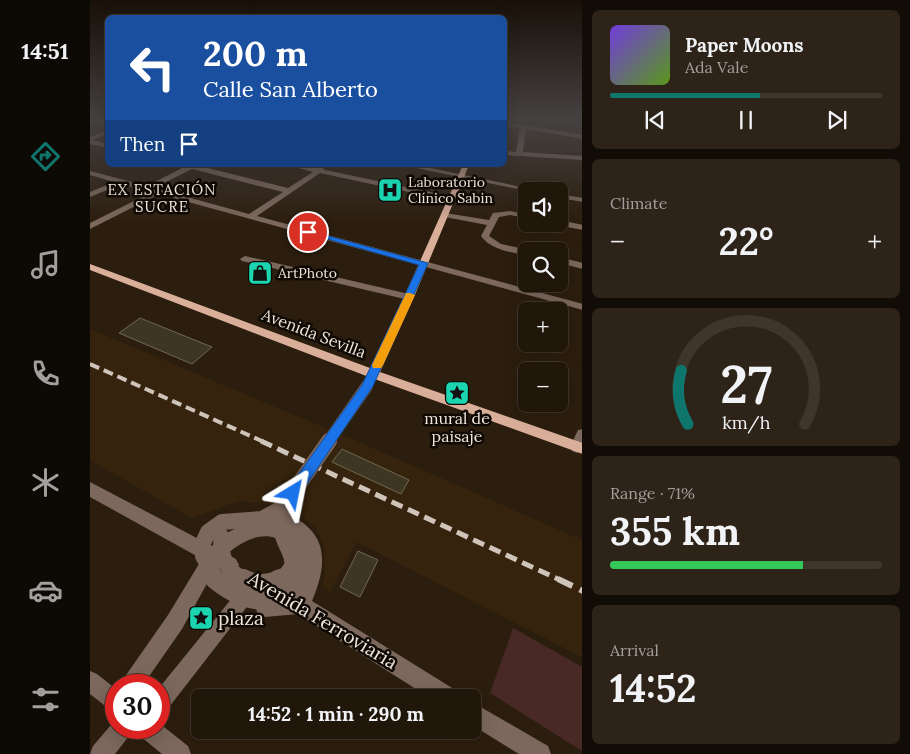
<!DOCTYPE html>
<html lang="en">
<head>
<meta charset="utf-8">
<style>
	:root { --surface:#21160a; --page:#2d2318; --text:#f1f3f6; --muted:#a29f9c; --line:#3e352b; --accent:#0f766e }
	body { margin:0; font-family:Lora,serif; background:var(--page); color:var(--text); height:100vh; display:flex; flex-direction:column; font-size:19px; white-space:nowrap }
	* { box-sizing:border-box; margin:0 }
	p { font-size:16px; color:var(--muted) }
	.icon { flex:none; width:28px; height:28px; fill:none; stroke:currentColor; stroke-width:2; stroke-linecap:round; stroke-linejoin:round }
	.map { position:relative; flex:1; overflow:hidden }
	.panel { display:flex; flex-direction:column; gap:10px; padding:10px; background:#120c06; width:328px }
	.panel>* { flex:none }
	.guide { position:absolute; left:15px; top:15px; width:402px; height:152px; border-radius:8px; box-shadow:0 5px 20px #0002,0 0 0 1px var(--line); background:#1a4fa0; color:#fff; overflow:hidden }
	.fabs { position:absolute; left:428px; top:182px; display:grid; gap:10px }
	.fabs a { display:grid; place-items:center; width:50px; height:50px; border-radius:8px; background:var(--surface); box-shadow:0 5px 20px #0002,0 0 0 1px var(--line); font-size:25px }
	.speed { position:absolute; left:15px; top:674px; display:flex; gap:10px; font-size:25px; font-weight:700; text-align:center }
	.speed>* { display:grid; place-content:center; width:65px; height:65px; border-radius:50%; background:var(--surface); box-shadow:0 5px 20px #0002,0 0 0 1px var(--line); line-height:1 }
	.speed .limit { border:8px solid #d22; background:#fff; color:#111 }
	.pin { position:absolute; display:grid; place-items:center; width:42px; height:42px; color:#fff; margin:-21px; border:2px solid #fff; border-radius:50%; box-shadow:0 1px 5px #0007 }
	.me { position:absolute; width:55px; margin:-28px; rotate:35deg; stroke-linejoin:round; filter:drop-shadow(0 0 4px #0008) }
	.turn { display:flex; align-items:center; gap:18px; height:105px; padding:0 15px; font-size:22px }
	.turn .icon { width:65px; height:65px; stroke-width:2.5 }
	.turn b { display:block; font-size:35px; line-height:42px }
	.then { display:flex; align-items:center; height:48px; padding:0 15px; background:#0003; gap:10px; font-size:19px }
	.big { font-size:38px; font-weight:700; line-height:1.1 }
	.panel .card { flex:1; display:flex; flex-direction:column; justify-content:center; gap:8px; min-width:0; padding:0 18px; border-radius:8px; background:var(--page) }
	.panel .dial { align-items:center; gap:0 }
	.dial svg { height:130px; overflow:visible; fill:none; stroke:var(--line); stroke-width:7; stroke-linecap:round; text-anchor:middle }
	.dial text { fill:var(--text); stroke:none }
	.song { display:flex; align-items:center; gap:15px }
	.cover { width:60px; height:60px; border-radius:8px; background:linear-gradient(135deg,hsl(260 70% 55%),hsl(90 70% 35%)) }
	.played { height:5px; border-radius:2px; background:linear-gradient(90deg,var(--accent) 55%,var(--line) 55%) }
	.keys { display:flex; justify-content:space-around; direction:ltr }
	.heat { display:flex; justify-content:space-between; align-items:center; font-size:28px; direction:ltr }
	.charge { height:8px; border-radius:4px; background:linear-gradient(90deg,#34c759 71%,var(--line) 0) }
	.trip { position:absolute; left:101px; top:689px; width:290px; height:50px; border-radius:8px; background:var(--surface); box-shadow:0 5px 20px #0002,0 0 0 1px var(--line); font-weight:700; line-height:50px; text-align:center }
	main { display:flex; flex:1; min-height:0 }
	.menu { display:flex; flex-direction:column; width:90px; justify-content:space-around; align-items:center; background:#0d0904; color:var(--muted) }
	.menu .icon { width:35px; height:35px }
	.menu .on { color:var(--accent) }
	.menu b { font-size:22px; color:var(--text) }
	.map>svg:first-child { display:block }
</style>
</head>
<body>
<main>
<nav class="menu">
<b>14:51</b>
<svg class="icon on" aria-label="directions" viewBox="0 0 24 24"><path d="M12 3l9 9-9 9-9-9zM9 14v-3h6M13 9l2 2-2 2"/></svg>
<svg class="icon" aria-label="music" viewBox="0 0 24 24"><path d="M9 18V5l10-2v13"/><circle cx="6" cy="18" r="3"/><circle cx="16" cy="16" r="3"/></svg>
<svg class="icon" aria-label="phone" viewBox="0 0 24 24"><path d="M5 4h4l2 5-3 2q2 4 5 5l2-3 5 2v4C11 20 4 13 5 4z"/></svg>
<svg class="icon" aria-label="climate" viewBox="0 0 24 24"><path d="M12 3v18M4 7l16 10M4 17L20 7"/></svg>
<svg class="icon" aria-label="car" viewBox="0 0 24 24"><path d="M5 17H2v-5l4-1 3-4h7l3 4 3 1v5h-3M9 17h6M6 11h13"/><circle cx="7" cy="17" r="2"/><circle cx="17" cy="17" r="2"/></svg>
<svg class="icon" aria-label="filters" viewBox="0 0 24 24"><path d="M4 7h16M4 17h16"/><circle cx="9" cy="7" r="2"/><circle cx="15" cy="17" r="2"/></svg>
</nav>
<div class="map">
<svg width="493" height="754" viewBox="0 0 493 754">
	<rect width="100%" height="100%" fill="#2c1e0e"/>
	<polygon fill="#35230d" points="0,329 269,442 492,540 492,657 267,542 240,592 232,587 235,573 234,545 225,527 207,512 182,505 149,501 102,518 0,460"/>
	<polygon fill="#482925" points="423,628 492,667 492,751 400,693"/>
	<g fill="#3d3622" stroke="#706852">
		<polygon points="50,318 122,347 102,364 29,333"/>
		<polygon points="252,449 319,480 311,494 242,462"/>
		<polygon points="268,551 288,560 270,597 250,587"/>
	</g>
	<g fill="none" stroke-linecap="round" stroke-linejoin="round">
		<g fill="#7c685d" fill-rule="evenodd">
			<polygon points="0,118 18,121 18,125 0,122"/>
			<polygon points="415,122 493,135 493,139 436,129 433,152 493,156 493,160 415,155 415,151 426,152 430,128 415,126"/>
			<polygon points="18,130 18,134 2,140 18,144 18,148 0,144 0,137"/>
			<path d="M 93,165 L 106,165 L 198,188 L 223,172 L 198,165 C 207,165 225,170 232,167 L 235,170 L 364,197 L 364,201 L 361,201 L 230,173 L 167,216 L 493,304 L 493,310 L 69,194 L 0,229 L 0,223 L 62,192 L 31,184 L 0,197 L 0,192 L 24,182 L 0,175 L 0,171 L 57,186 L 94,167 ZM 102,169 L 193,192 L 159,214 L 64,188 Z"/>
			<polygon points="312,165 326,165 451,191 437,191"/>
			<polygon points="469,194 493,198 493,202 469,198"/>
			<path d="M 420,211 L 436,214 L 436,218 L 420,215 L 409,217 L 399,236 L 411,244 L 439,250 L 436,251 L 436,255 C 420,252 401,250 391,236 L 397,225 L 355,217 L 351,215 L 355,213 L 399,220 L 403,213 Z"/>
			<polygon points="469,220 493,225 493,230 466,225 469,224"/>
			<polygon points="155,256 319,294 324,297 319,300 152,261 150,259"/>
			<polygon points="469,257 493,263 493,269 469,263"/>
			<polygon points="493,429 493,450 487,453 482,451 480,447 488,430"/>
			<path d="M 0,482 L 122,546 C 136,529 161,520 183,522 L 178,520 L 176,515 L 178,510 L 184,508 C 234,526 242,554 222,601 L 367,691 L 370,698 L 340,698 L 208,614 L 175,617 L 168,615 L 166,608 L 168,601 L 183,598 L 181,592 L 184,586 L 190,583 L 207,592 C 212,582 216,571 216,559 L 211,561 C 203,558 201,550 195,544 C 177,527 152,541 137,554 L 146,559 L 149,565 L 146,571 L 140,573 L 126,567 L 92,629 L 53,685 L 31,685 L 34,678 L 78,615 L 112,559 L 0,497 Z"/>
			<polygon points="153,589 159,592 162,598 159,604 76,711 69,714 69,688 147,592"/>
			<polygon points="0,671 7,674 26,689 26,712 19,709 0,694"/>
			<polygon points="382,702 458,746 461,754 429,754 382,725"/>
			<polygon points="26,719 26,728 42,728 39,736 25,754 0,754 3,746"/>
			<polygon points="69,723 98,746 101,754 72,754 50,736 47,728 69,728"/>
		</g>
		<polygon fill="#daaf9a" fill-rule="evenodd" points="373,165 379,165 324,297 290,372 493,443 493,454 279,377 0,270 0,264 280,368 314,297"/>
		<polyline stroke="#cfc4b9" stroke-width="4" stroke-dasharray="10 5" stroke-linecap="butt" points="0,364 174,442"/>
		<polyline stroke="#cfc4b9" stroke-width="5" stroke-dasharray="12 6" stroke-linecap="butt" points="171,441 470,580"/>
		<polyline stroke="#cfc4b9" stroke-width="6" stroke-dasharray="16 8" stroke-linecap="butt" points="468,579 493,591"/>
		<polyline stroke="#7c685d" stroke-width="12" points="238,442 277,386"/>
		<g stroke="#7c685d" stroke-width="16">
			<path d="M 131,536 C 131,558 135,570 155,580"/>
			<polyline points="127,580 113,556 113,543 118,532 132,522 172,519 192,508 239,441"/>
			<path d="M 188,580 C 213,565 199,555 193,536 C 191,527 192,517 192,508"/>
			<polyline points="207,580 211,573 211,553"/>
		</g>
		<g stroke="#7c685d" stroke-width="20">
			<path d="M 125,579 C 149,599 190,614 208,579"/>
			<path d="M 153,579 C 164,585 179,586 190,579"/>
		</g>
	</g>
	<linearGradient id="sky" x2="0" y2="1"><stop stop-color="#181008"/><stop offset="0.53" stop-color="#454141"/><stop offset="1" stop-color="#454141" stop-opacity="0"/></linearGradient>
	<rect width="493" height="224" fill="url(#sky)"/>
	<polygon fill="#1a73e8" stroke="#114b97" points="216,230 338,263 283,386 208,497 203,499 198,497 196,493 198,489 272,385 329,265 216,233"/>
	<polygon fill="#f59e0b" points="316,293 320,293 325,295 293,365 291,368 283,368 282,365"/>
	<defs>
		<symbol id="hospital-square" viewBox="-11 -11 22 22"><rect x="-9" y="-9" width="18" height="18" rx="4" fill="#1bd5b1" stroke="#0f0904"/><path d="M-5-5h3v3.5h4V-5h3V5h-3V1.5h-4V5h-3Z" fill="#111"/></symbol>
		<symbol id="shop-square" viewBox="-11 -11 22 22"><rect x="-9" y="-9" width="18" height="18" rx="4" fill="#1bd5b1" stroke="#0f0904"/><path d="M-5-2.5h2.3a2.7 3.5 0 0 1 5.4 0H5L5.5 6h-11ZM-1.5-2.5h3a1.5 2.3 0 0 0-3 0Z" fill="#111"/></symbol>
		<symbol id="sight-square" viewBox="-11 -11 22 22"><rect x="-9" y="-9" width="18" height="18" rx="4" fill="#1bd5b1" stroke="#0f0904"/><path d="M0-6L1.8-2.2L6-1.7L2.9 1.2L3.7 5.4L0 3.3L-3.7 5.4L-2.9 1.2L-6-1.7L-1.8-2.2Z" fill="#111"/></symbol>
	</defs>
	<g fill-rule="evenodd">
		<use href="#hospital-square" x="286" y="176" width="28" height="28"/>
		<use href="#shop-square" x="156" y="259" width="28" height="28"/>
		<use href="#sight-square" x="353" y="379" width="28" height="28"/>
		<use href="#sight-square" x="97" y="604" width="28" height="28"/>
	</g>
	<g text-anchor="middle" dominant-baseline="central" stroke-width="5" stroke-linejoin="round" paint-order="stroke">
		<g font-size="14" fill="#eee4da" stroke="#0f0904" text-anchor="start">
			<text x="318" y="182">Laboratorio<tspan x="318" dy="16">Clínico Sabin</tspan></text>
			<text x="188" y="273">ArtPhoto</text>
		</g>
		<g font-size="15" letter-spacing="1" fill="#eee4da" stroke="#0f0904">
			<text x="72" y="189">EX ESTACIÓN<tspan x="72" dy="17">SUCRE</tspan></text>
		</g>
		<g font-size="16" fill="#eee4da" stroke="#0f0904">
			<text transform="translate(224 333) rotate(21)">Avenida Sevilla</text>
		</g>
		<g font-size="16" fill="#eee4da" stroke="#0f0904">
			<text x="367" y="418">mural de<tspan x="367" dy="18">paisaje</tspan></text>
		</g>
		<g font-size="19" fill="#eee4da" stroke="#0f0904" text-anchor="start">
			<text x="128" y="618">plaza</text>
		</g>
		<g font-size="19" fill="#eee4da" stroke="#0f0904">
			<text transform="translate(233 620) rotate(31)">Avenida Ferroviaria</text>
		</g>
	</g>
</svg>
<div class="fabs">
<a><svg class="icon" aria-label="sound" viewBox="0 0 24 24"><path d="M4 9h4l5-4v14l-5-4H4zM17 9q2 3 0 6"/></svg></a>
<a><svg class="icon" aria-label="search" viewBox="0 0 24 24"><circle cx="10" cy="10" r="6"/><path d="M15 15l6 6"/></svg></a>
<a>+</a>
<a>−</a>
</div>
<div class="speed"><div class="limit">30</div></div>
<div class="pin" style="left:218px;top:232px;background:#d93025"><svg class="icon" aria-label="arrive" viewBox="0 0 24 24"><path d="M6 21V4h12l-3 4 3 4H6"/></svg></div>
<svg class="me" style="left:203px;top:493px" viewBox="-20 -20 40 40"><path d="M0-17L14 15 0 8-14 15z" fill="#1a73e8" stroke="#fff" stroke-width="4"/></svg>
<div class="trip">14:52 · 1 min · 290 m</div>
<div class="guide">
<div class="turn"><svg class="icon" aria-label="left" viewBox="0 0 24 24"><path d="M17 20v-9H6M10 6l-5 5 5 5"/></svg><div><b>200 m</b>Calle San Alberto</div></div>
<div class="then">Then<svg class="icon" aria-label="arrive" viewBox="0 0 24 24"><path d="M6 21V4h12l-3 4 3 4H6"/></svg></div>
</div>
</div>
<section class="panel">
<div class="card">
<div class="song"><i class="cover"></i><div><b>Paper Moons</b><p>Ada Vale</p></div></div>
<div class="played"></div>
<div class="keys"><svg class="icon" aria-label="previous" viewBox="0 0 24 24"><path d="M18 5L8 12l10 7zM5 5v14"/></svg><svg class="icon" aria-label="pause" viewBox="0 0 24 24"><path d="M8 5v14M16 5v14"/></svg><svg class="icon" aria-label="next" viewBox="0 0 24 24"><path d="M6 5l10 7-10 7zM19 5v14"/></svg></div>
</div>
<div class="card"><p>Climate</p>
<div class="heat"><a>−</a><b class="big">22°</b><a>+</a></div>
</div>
<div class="card dial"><svg viewBox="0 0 100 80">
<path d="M14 69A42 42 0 1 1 86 69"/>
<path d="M14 69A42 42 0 0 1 10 36" stroke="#0f766e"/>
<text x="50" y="56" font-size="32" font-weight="700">27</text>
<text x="50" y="72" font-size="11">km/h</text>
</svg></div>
<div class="card"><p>Range · 71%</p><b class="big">355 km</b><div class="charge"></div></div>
<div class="card"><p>Arrival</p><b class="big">14:52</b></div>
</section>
</main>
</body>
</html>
